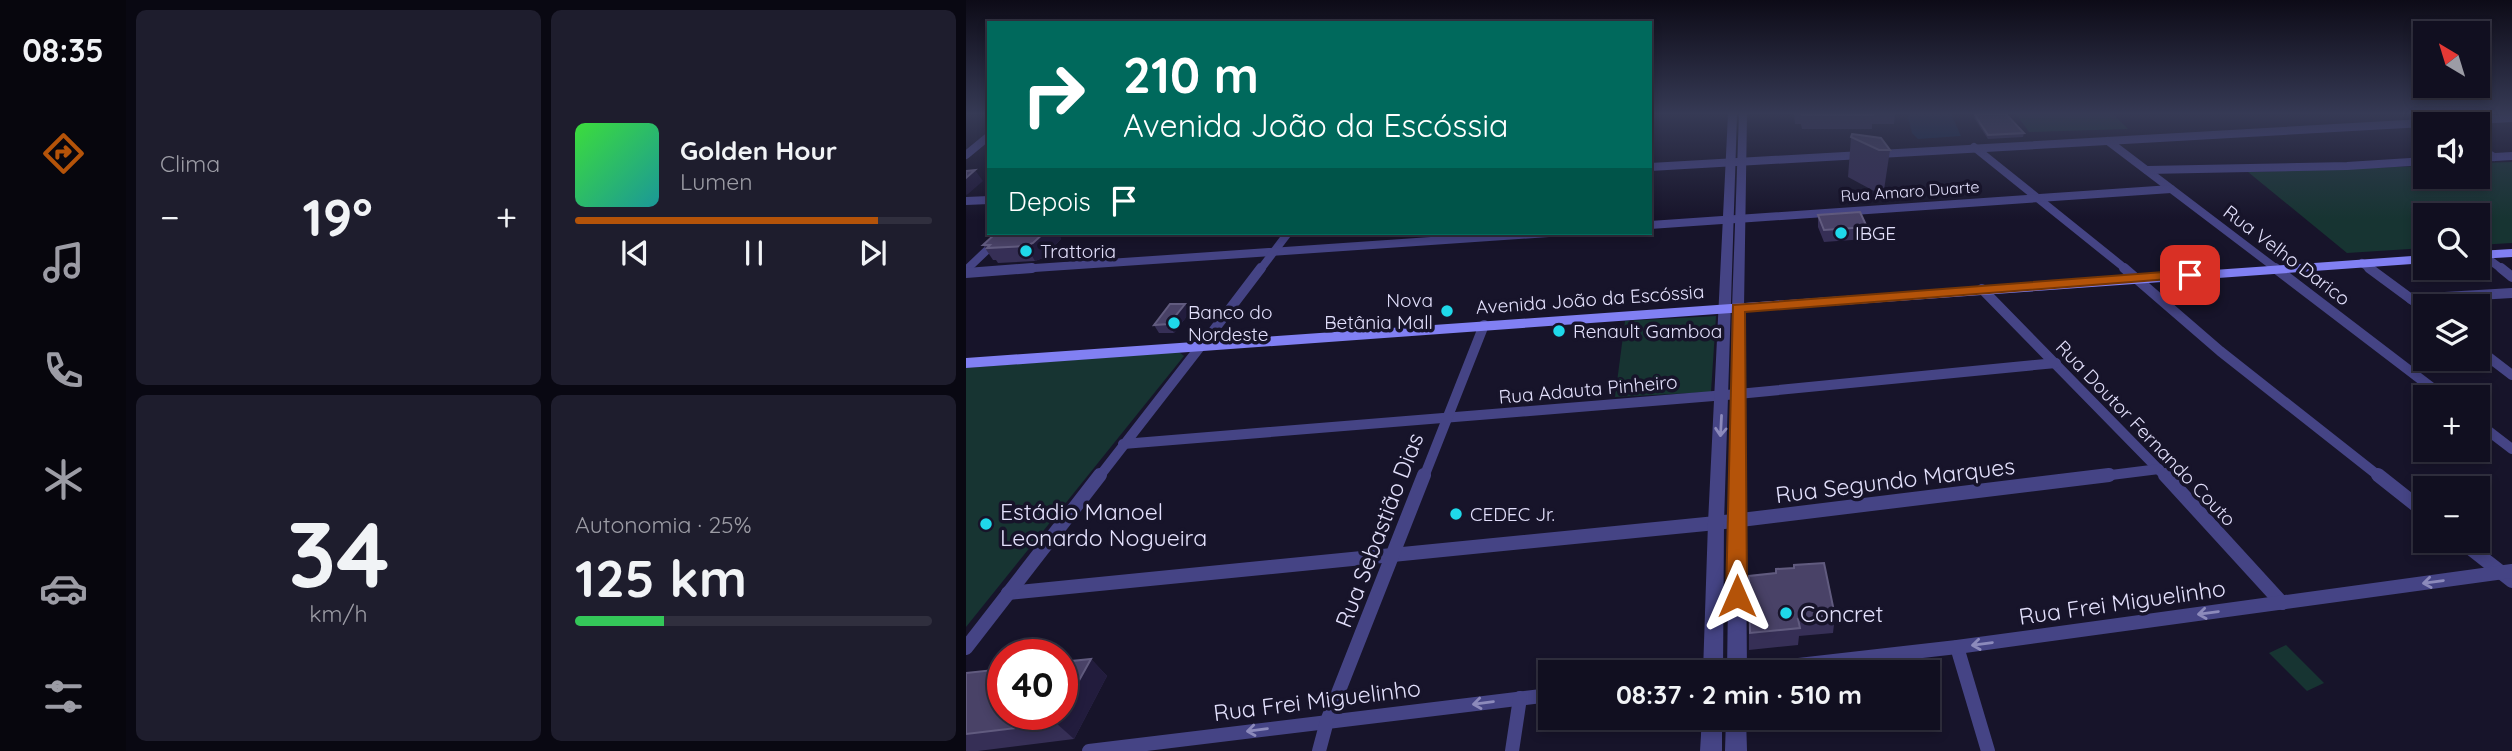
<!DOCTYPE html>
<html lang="pt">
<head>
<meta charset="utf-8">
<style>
	:root { --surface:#110f20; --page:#1e1d2d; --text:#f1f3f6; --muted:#9c9ca5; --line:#302f3e; --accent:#b45309 }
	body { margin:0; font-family:Quicksand,sans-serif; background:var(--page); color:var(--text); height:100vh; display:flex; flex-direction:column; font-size:26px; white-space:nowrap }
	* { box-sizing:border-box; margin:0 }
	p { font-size:23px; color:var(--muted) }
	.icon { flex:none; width:38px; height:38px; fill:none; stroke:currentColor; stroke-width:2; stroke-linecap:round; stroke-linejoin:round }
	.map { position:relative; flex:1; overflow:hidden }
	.drawer { display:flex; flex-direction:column; gap:10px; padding:10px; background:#090812; width:840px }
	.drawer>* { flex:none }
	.top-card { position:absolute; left:21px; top:21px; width:665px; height:214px; border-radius:0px; box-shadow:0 4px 10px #0003,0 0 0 2px var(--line); background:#00695c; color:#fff; overflow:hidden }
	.needle { width:46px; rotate:322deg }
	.controls { position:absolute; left:1447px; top:21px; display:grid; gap:14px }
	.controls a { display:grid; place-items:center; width:77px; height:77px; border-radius:0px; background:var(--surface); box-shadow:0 4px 10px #0003,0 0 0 2px var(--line); font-size:35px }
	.speed { position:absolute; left:21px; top:639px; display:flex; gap:14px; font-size:35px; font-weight:700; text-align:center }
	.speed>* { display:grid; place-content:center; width:91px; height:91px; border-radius:50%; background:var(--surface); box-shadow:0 4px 10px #0003,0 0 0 2px var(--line); line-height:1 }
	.speed .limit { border:10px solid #d22; background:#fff; color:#111 }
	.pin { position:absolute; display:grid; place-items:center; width:60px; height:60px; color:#fff; margin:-30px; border-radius:14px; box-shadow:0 4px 10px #0006 }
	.me { position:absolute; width:77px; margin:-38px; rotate:0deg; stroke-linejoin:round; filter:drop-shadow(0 0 5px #0008) }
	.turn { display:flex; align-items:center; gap:24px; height:147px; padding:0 21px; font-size:32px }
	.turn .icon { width:91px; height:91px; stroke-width:2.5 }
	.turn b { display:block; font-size:49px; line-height:60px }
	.then { display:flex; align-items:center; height:66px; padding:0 21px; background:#0003; gap:14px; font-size:26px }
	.big { font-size:52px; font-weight:700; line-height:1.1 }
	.drawer .card { flex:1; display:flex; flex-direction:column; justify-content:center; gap:10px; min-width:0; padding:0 24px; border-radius:10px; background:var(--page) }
	.drawer .dial { align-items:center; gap:0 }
	.dial b { font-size:91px; line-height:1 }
	.song { display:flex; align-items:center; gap:21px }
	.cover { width:84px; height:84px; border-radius:10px; background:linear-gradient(135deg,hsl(120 70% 55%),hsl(180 70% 35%)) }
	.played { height:7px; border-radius:4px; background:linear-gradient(90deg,var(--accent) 85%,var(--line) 85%) }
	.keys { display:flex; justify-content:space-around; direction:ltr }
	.heat { display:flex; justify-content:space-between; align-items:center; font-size:38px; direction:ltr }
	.charge { height:10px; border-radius:5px; background:linear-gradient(90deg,#34c759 25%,var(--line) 0) }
	.drawer .tiles { flex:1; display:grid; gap:10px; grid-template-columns:repeat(2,1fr) }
	.trip { position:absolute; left:572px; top:660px; width:402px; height:70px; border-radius:0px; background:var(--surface); box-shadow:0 4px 10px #0003,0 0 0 2px var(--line); font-weight:700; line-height:70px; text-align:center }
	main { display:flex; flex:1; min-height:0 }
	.tab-bar { display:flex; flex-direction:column; width:126px; justify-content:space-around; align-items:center; background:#07060d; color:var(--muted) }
	.tab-bar .icon { width:49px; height:49px }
	.tab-bar .selected { color:var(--accent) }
	.tab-bar b { font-size:32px; color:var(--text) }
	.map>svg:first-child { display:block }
</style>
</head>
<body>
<main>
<nav class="tab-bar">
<b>08:35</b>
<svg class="icon selected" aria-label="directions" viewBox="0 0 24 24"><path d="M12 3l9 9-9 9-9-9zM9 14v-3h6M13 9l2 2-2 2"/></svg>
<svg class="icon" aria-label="music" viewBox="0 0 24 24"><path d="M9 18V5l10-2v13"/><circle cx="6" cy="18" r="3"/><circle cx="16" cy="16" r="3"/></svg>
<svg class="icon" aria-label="phone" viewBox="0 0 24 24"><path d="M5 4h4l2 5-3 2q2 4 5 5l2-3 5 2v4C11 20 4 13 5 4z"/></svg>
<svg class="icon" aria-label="climate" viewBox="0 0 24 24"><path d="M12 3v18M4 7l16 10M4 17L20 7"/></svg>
<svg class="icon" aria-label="car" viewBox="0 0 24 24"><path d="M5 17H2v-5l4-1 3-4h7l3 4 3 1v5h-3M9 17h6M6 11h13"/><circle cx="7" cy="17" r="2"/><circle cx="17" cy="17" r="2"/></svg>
<svg class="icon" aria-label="filters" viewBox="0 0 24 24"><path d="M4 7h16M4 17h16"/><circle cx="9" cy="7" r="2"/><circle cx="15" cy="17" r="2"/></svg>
</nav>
<section class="drawer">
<div class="tiles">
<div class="card"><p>Clima</p>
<div class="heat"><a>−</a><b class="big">19°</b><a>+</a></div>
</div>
<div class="card">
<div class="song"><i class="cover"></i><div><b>Golden Hour</b><p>Lumen</p></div></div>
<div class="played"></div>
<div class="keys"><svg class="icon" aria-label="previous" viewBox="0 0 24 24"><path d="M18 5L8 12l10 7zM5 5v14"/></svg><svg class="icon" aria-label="pause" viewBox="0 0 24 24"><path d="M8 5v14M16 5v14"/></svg><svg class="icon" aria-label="next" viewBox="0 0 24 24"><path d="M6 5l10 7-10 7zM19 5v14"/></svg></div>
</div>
<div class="card dial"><b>34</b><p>km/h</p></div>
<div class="card"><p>Autonomia · 25%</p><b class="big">125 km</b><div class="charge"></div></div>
</div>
</section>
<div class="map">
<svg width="1546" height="751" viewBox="0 0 1546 751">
	<rect width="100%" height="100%" fill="#17142a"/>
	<g fill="#173432">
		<polygon points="1050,114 1147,114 1162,129 1063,132"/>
		<polygon points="1546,162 1546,243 1512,245 1512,215 1460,215 1459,248 1381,253 1282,172 1459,166 1460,177 1512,177 1512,163"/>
		<polygon points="750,316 745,392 649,397 659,321"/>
		<polygon points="213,352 218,356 0,627 0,368"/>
		<polygon points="1320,645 1358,683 1341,691 1303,653"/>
	</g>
	<polygon fill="#112546" points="941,114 985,114 995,136 952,139 946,133"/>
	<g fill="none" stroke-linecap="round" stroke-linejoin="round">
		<g stroke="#454485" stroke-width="8">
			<polyline points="1142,141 1312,270"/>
			<polyline points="1008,147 1161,270"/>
			<polyline points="1512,148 1528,157"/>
			<polyline points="0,155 23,136"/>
			<polyline points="1512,158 1546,156"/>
			<polyline points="684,167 1546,118"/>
			<polyline points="1181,170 1381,166 1460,161"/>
			<polyline points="0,201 23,200"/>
			<polyline points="684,225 1205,189"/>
			<polyline points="1517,255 1537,270"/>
			<polyline points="1396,263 1406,270"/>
			<polyline points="0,270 39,233"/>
			<polyline points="40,270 583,233"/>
			<polyline points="294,270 322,233"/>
		</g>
		<g stroke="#454485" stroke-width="10">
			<polyline points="1158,268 1254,351 1414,477"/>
			<polyline points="1309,268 1478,397"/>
			<polyline points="1403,268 1460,310"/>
			<polyline points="1535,268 1546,277"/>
			<polyline points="0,273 66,268"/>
			<polyline points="1016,289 1200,477"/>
			<polyline points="1445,299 1546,293"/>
			<polyline points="241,339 295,268"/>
			<polyline points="1512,349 1546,375"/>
			<polyline points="1512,423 1546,449"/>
			<polyline points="157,444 772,394 1090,363"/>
			<polyline points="133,477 234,347"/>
			<polyline points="458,477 518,325"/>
			<polyline points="1129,477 1193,469"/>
		</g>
		<g stroke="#454485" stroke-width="14">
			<polyline points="1199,475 1316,603"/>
			<polyline points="1412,475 1460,513"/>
			<polyline points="1495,541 1546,581"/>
			<polyline points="42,593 750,523 1143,475"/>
			<polyline points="991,647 1022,751"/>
			<polyline points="0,648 134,475"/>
			<polyline points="771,672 991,647 1546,571"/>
			<polyline points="123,751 584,695"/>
			<polyline points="353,751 361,721 458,475"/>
			<polyline points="546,751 554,698"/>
		</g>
		<g fill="#454485" fill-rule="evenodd">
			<polygon points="762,114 771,114 758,523 757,672 737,672 742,523"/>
			<polygon points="773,114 781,114 778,308 781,672 761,672 766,308"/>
			<polygon points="736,718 756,718 756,751 734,751"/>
			<polygon points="760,718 780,718 781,751 759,751"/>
		</g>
		<g fill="#8180f3" fill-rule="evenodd">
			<polygon points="1546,249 1546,257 1512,259 1512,251"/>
			<polygon points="1460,255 1460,263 0,368 0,358"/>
		</g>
	</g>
	<g fill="#362f56">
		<polygon points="828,114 929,114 928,124 906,124 906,129 836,129 835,124 829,124"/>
		<polygon points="1009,115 1058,133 1057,137 1022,139 1008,118"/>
		<polygon points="885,137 924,150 918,190 908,191 882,177"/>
		<polygon points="852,215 901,227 900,239 858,242 852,227"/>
		<polygon points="93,235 95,239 77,258 69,261 32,263 30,260 27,260 17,245"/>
		<polygon points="219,304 224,312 208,333 193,333 188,325"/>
		<polygon points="810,569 869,616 867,633 833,636 832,645 783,650 783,576 810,573"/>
		<polygon points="125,659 141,676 108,739 12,751 0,751 0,673"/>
	</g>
	<g fill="#221c3d">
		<polygon points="9,170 17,181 2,194 0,195 0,178"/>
		<polygon points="78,233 96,233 93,235 95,239 77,258 69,261 60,246"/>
		<polygon points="219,304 224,312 208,333 203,324"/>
		<polygon points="125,659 141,676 108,739 90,723 94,714 96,714 96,711"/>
	</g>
	<g fill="#494267" stroke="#615b7f" stroke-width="2">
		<rect x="836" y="114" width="71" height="1"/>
		<polygon points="1022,114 1040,114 1058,133 1022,135 1009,115"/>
		<polygon points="886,134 915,138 924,150 913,150 885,137"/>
		<polygon points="9,170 0,178 0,171"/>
		<polygon points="894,212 901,227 858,230 852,215"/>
		<polygon points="30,233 78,233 67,243 60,246 21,248 24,245 17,245"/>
		<polygon points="204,304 219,304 203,324 188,325"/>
		<polygon points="858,563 869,616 832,619 834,628 784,633 783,576 810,573 810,569 828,568 828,565"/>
		<polygon points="125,659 96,711 96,662"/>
		<polygon points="37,669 37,714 94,714 90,723 0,734 0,673"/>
	</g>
	<defs><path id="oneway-shaft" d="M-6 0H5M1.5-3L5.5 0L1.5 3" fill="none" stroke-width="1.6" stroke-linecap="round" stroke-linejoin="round" transform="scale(1.75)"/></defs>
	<g stroke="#8c8abb">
		<use href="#oneway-shaft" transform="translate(755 426) rotate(93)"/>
		<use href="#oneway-shaft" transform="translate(1467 582) rotate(172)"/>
		<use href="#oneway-shaft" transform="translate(1242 613) rotate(172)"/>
		<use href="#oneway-shaft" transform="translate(1016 644) rotate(172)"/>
		<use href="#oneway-shaft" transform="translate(517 703) rotate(173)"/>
		<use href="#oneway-shaft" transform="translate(291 730) rotate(173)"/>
	</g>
	<linearGradient id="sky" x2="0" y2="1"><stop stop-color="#0d0b17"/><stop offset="0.52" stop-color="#363a55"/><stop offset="1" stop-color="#363a55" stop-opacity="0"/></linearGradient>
	<rect width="1546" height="219" fill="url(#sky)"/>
	<polygon fill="#b45309" stroke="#753606" stroke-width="2" points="1224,270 1231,275 1229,277 779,312 781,596 778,602 771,605 763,602 760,596 767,305"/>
	<g fill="#1fd9ea" stroke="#17142a" stroke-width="2.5">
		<circle cx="875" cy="233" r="7"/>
		<circle cx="60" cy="251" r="7"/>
		<circle cx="481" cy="311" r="7"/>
		<circle cx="208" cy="323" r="7"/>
		<circle cx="593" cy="331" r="7"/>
		<circle cx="490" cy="514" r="7"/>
		<circle cx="20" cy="524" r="7"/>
		<circle cx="820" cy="613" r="7"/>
	</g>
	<g text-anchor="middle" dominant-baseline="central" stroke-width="7" stroke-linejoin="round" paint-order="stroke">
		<g font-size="16" fill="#e3e0fc" stroke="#17142a">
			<text transform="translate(944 191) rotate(-4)">Rua Amaro Duarte</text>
		</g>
		<g font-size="19" fill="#e3e0fc" stroke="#17142a" text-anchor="start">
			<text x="889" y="233">IBGE</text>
			<text x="74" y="251">Trattoria</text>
			<text x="467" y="300" text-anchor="end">Nova<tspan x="467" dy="22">Betânia Mall</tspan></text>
			<text x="222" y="312">Banco do<tspan x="222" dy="22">Nordeste</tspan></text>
			<text x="607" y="331">Renault Gamboa</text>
			<text x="504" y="514">CEDEC Jr.</text>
		</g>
		<g font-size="19" fill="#e3e0fc" stroke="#17142a">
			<text transform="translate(1321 255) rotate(37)">Rua Velho Darico</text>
			<text transform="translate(624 299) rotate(-4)">Avenida João da Escóssia</text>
			<text transform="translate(622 389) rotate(-5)">Rua Adauta Pinheiro</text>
			<text transform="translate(1180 433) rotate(46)">Rua Doutor Fernando Couto</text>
		</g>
		<g font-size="23" fill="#e3e0fc" stroke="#17142a">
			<text transform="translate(929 480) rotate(-7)">Rua Segundo Marques</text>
			<text transform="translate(413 530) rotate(-69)">Rua Sebastião Dias</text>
			<text transform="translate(1156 602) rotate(-8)">Rua Frei Miguelinho</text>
			<text transform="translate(351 700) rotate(-7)">Rua Frei Miguelinho</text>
		</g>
		<g font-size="23" fill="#e3e0fc" stroke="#17142a" text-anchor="start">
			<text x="34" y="511">Estádio Manoel<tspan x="34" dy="26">Leonardo Nogueira</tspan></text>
			<text x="834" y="613">Concret</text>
		</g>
	</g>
</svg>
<div class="controls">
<a><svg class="needle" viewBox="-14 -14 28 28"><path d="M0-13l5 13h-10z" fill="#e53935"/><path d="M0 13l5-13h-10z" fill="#9c9ca5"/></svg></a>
<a><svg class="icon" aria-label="sound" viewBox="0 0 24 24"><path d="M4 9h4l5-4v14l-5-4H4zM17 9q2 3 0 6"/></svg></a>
<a><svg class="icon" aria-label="search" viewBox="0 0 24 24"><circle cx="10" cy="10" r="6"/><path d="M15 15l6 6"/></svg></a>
<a><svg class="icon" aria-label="layers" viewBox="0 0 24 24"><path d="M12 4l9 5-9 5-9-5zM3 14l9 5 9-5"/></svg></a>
<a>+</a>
<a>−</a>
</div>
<div class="speed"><div class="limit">40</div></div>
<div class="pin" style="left:1224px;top:275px;background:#d93025"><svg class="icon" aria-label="arrive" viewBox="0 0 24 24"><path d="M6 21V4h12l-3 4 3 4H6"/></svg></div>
<svg class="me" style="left:771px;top:596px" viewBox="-20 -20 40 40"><path d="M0-17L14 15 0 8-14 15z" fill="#b45309" stroke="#fff" stroke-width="4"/></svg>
<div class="trip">08:37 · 2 min · 510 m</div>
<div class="top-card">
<div class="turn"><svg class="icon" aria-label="right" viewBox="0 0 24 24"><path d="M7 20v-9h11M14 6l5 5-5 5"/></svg><div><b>210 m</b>Avenida João da Escóssia</div></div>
<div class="then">Depois<svg class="icon" aria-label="arrive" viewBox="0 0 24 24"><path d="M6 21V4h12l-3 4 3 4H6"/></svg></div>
</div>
</div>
</main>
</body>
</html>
